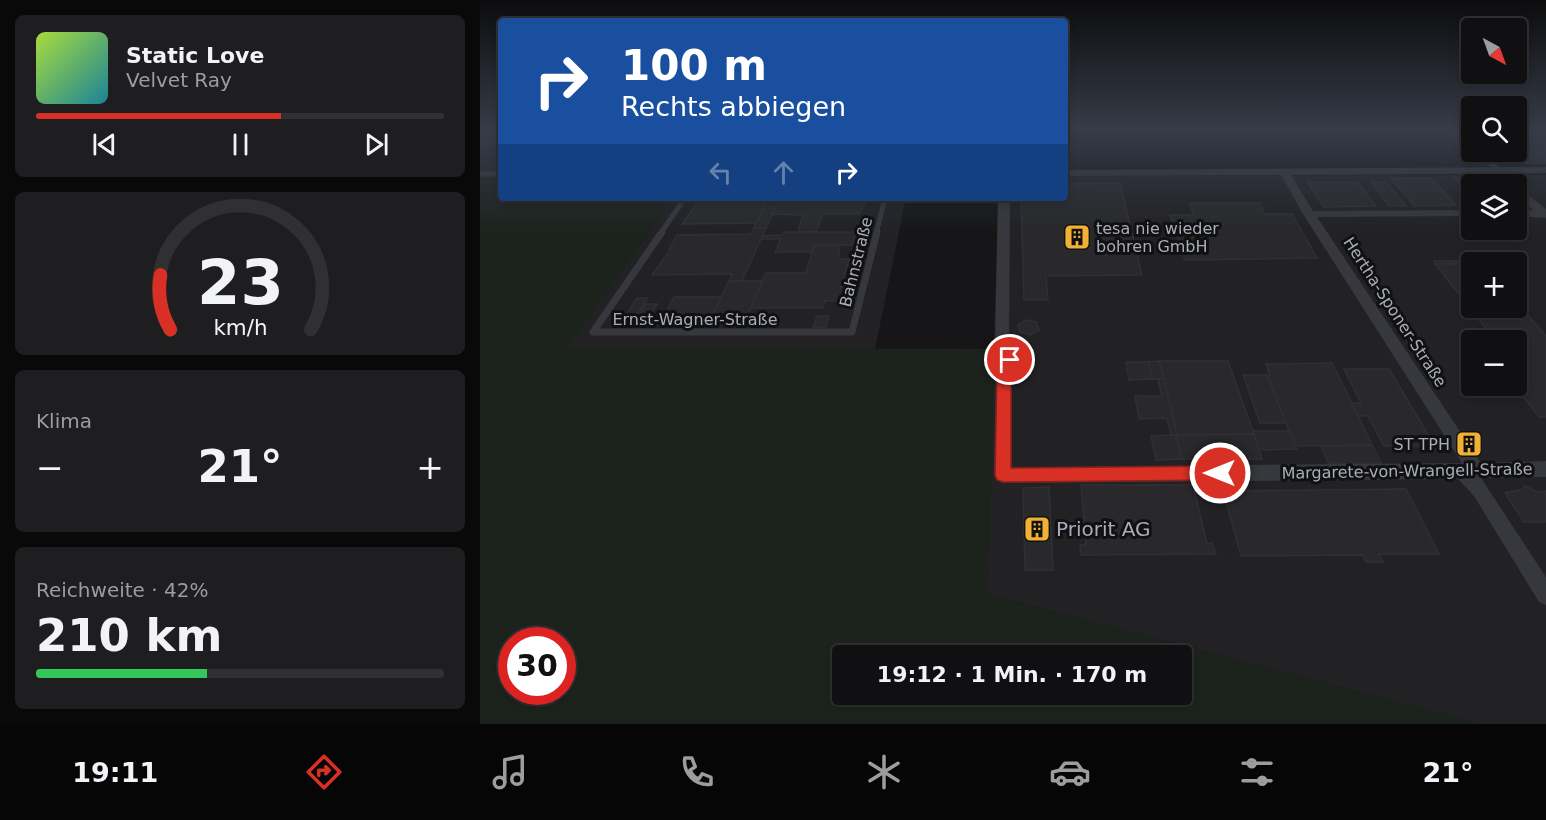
<!DOCTYPE html>
<html lang="de">
<head>
<meta charset="utf-8">
<style>
	:root { --surface:#101012; --page:#1e1e20; --text:#f1f3f6; --muted:#9c9d9f; --line:#303032; --accent:#d93025 }
	body { margin:0; font-family:"DejaVu Sans",sans-serif; background:var(--page); color:var(--text); height:100vh; display:flex; flex-direction:column; font-size:22px; white-space:nowrap }
	* { box-sizing:border-box; margin:0 }
	p { font-size:20px; color:var(--muted) }
	.icon { flex:none; width:33px; height:33px; fill:none; stroke:currentColor; stroke-width:2; stroke-linecap:round; stroke-linejoin:round }
	.map { position:relative; flex:1; overflow:hidden }
	.drawer { display:flex; flex-direction:column; gap:15px; padding:15px; background:#09090a; width:480px }
	.drawer>* { flex:none }
	.top-card { position:absolute; left:18px; top:18px; width:570px; height:183px; border-radius:6px; box-shadow:0 3px 9px #0003,0 0 0 2px var(--line); background:#1a4fa0; color:#fff; overflow:hidden }
	.needle { width:39px; rotate:139deg }
	.fabs { position:absolute; left:981px; top:18px; display:grid; gap:12px }
	.fabs a { display:grid; place-items:center; width:66px; height:66px; border-radius:6px; background:var(--surface); box-shadow:0 3px 9px #0003,0 0 0 2px var(--line); font-size:30px }
	.speed { position:absolute; left:18px; top:627px; display:flex; gap:12px; font-size:30px; font-weight:700; text-align:center }
	.speed>* { display:grid; place-content:center; width:78px; height:78px; border-radius:50%; background:var(--surface); box-shadow:0 3px 9px #0003,0 0 0 2px var(--line); line-height:1 }
	.speed .limit { border:9px solid #d22; background:#fff; color:#111 }
	.pin { position:absolute; display:grid; place-items:center; width:51px; height:51px; color:#fff; margin:-26px; border:3px solid #fff; border-radius:50%; box-shadow:0 2px 6px #0007 }
	.me { position:absolute; width:66px; margin:-33px; rotate:270deg; stroke-linejoin:round; filter:drop-shadow(0 0 4px #0008) }
	.turn { display:flex; align-items:center; gap:21px; height:126px; padding:0 24px; font-size:27px }
	.turn .icon { width:78px; height:78px; stroke-width:2.5 }
	.turn b { display:block; font-size:42px; line-height:51px }
	.lanes { display:flex; align-items:center; height:57px; padding:0 24px; background:#0003; justify-content:center; gap:30px; direction:ltr }
	.lanes .off { opacity:.35 }
	.big { font-size:45px; font-weight:700; line-height:1.1 }
	.drawer .tile { flex:1; display:flex; flex-direction:column; justify-content:center; gap:9px; min-width:0; padding:0 21px; border-radius:9px; background:var(--page) }
	.drawer .dial { align-items:center; gap:0 }
	.dial svg { height:156px; overflow:visible; fill:none; stroke:var(--line); stroke-width:7; stroke-linecap:round; text-anchor:middle }
	.dial text { fill:var(--text); stroke:none }
	.song { display:flex; align-items:center; gap:18px }
	.cover { width:72px; height:72px; border-radius:9px; background:linear-gradient(135deg,hsl(80 70% 55%),hsl(190 70% 35%)) }
	.played { height:6px; border-radius:3px; background:linear-gradient(90deg,var(--accent) 60%,var(--line) 60%) }
	.keys { display:flex; justify-content:space-around; direction:ltr }
	.heat { display:flex; justify-content:space-between; align-items:center; font-size:33px; direction:ltr }
	.charge { height:9px; border-radius:4px; background:linear-gradient(90deg,#34c759 42%,var(--line) 0) }
	.trip { position:absolute; left:352px; top:645px; width:360px; height:60px; border-radius:6px; background:var(--surface); box-shadow:0 3px 9px #0003,0 0 0 2px var(--line); font-weight:700; line-height:60px; text-align:center }
	.menu { display:flex; height:96px; justify-content:space-around; align-items:center; background:#060607; color:var(--muted) }
	.menu .icon { width:42px; height:42px }
	.menu .selected { color:var(--accent) }
	.menu b { font-size:27px; color:var(--text) }
	main { display:flex; flex:1; min-height:0 }
	.map>svg:first-child { display:block }
</style>
</head>
<body>
<main>
<section class="drawer">
<div class="tile">
<div class="song"><i class="cover"></i><div><b>Static Love</b><p>Velvet Ray</p></div></div>
<div class="played"></div>
<div class="keys"><svg class="icon" aria-label="previous" viewBox="0 0 24 24"><path d="M18 5L8 12l10 7zM5 5v14"/></svg><svg class="icon" aria-label="pause" viewBox="0 0 24 24"><path d="M8 5v14M16 5v14"/></svg><svg class="icon" aria-label="next" viewBox="0 0 24 24"><path d="M6 5l10 7-10 7zM19 5v14"/></svg></div>
</div>
<div class="tile dial"><svg viewBox="0 0 100 80">
<path d="M14 69A42 42 0 1 1 86 69"/>
<path d="M14 69A42 42 0 0 1 9 41" stroke="#d93025"/>
<text x="50" y="56" font-size="32" font-weight="700">23</text>
<text x="50" y="72" font-size="11">km/h</text>
</svg></div>
<div class="tile"><p>Klima</p>
<div class="heat"><a>−</a><b class="big">21°</b><a>+</a></div>
</div>
<div class="tile"><p>Reichweite · 42%</p><b class="big">210 km</b><div class="charge"></div></div>
</section>
<div class="map">
<svg width="1066" height="724" viewBox="0 0 1066 724">
	<rect width="100%" height="100%" fill="#161618"/>
	<g fill="#222225" fill-rule="evenodd">
		<polygon points="0,130 21,130 21,198 426,198 395,349 86,348 0,224"/>
		<polygon points="959,130 991,130 992,152 1036,152 1037,130 1066,130 1066,163 1031,163 1024,157 989,157"/>
		<path d="M 1066,175 L 1066,724 L 1001,724 L 507,594 L 518,198 L 585,198 L 585,176 ZM 992,184 L 1036,184 L 1036,230 L 992,230 ZM 992,262 L 1036,262 L 1036,308 L 992,308 ZM 992,340 L 1036,340 L 1036,386 L 992,386 Z"/>
	</g>
	<path fill="#1c231d" fill-rule="evenodd" d="M 0,177 L 21,177 L 21,198 L 194,198 L 87,348 L 515,349 L 507,594 L 1001,724 L 0,724 ZM 82,640 L 82,692 L 32,692 L 32,640 ZM 363,656 L 702,656 L 702,694 L 363,694 Z"/>
	<g fill="#29292c" stroke="#303034" stroke-width="1.5">
		<polygon points="1036,130 1066,130 1066,136 1036,137"/>
		<polygon points="1036,137 1064,137 1066,154 1049,154 1036,143"/>
		<polygon points="1022,154 1066,154 1066,163 1031,163"/>
		<polygon points="911,178 951,178 976,205 934,206"/>
		<polygon points="974,178 998,178 1005,184 992,184 992,196"/>
		<polygon points="827,182 877,182 896,206 844,207"/>
		<polygon points="891,182 906,182 926,206 909,206"/>
		<polygon points="640,183 662,275 566,276 568,300 544,300 541,198 585,198 585,184"/>
		<polygon points="288,198 300,198 286,228 274,228"/>
		<polygon points="300,198 348,198 354,200 354,203 385,203 379,214 347,214 342,216 336,232 318,232 323,215 292,214"/>
		<polygon points="217,203 286,203 277,223 202,224"/>
		<polygon points="709,203 780,203 785,214 812,214 837,258 705,260 690,215 714,215"/>
		<polygon points="274,228 286,228 262,281 249,281 252,274 172,275 191,249 189,249 197,235 271,234"/>
		<polygon points="304,232 373,232 376,233 372,245 334,245 332,252 295,252 301,239 281,239 282,236 302,235"/>
		<polygon points="334,245 360,245 358,259 369,259 361,287 376,288 373,301 345,301 343,308 271,308 286,273 326,273"/>
		<polygon points="954,261 1000,261 1002,262 956,264"/>
		<polygon points="955,264 992,264 992,308 1036,308 1036,302 1066,336 1066,417 1059,417 1035,386 1036,340 1015,340"/>
		<polygon points="249,281 282,281 267,318 233,321 230,319"/>
		<polygon points="194,297 241,297 230,320 182,320"/>
		<polygon points="157,298 168,298 155,318 144,318"/>
		<polygon points="166,304 177,304 163,327 152,327"/>
		<polygon points="337,316 349,316 346,327 333,328"/>
		<polygon points="546,320 556,322 559,330 550,335 540,332 538,325"/>
		<polygon points="679,361 748,361 774,434 697,435"/>
		<polygon points="679,361 684,379 672,379 668,362"/>
		<polygon points="646,362 668,362 672,379 649,380"/>
		<polygon points="852,363 872,403 892,445 815,446 787,375 790,375 786,364"/>
		<polygon points="864,369 909,369 955,446 904,446 888,416 878,416 872,403 881,403"/>
		<polygon points="763,375 787,375 806,423 780,423"/>
		<polygon points="678,379 684,379 697,435 691,436 687,418 659,419 655,396 682,396"/>
		<polygon points="773,431 809,431 817,449 779,450"/>
		<polygon points="774,434 782,459 702,459 696,435"/>
		<polygon points="696,435 702,459 676,460 671,436"/>
		<polygon points="892,445 901,463 849,464 841,446"/>
		<polygon points="601,485 713,485 727,544 732,543 736,554 601,555 600,545 606,545"/>
		<polygon points="1045,486 1058,492 1066,491 1066,522 1044,522 1025,493 1043,489"/>
		<polygon points="569,487 573,570 545,570 543,488"/>
		<polygon points="926,489 959,554 899,554 903,562 886,562 883,555 761,556 743,491"/>
	</g>
	<g fill="none" stroke-linecap="round" stroke-linejoin="round">
		<g stroke="#37383d" stroke-width="5">
			<polyline points="973,130 992,147"/>
			<polyline points="0,132 21,132"/>
			<polyline points="997,152 1018,170"/>
			<polyline points="0,174 18,174 21,171"/>
			<polyline points="180,234 205,198"/>
			<polyline points="396,234 405,198"/>
		</g>
		<polyline stroke="#37383d" stroke-width="7" points="182,232 113,332 372,332 397,232"/>
		<g fill="#37383d" fill-rule="evenodd">
			<polygon points="1066,167 1066,173 811,175 833,211 992,210 992,216 837,217 1001,463 1066,461 1066,477 1001,478 1066,577 1066,605 1059,602 994,496 978,479 523,483 517,480 514,475 516,369 525,356 543,351 548,352 550,356 548,360 535,364 532,370 532,467 982,463 823,214 801,175 585,176 585,170"/>
			<polygon points="1036,185 1066,209 1066,218 1036,216 1036,210 1053,210 1036,194"/>
			<polygon points="518,198 530,198 529,347 522,352 515,347"/>
		</g>
	</g>
	<linearGradient id="sky" x2="0" y2="1"><stop stop-color="#0c0c0d"/><stop offset="0.56" stop-color="#363c48"/><stop offset="1" stop-color="#363c48" stop-opacity="0"/></linearGradient>
	<rect width="1066" height="231" fill="url(#sky)"/>
	<polygon fill="#d93025" stroke="#8d1f18" stroke-width="1.5" points="530,355 536,360 531,370 531,468 740,466 746,468 748,473 746,478 740,480 523,482 517,480 515,475 517,369 525,357"/>
	<defs>
		<symbol id="building-square" viewBox="-11 -11 22 22"><rect x="-9" y="-9" width="18" height="18" rx="4" fill="#f2b134" stroke="#111113"/><path d="M-4-6H4V6H1V3H-1V6H-4ZM-2.5-4.3h1.7v1.8h-1.7ZM.8-4.3h1.7v1.8H.8ZM-2.5-1h1.7V.8h-1.7ZM.8-1h1.7V.8H.8Z" fill="#111"/></symbol>
	</defs>
	<g fill-rule="evenodd">
		<use href="#building-square" x="582" y="222" width="30" height="30"/>
		<use href="#building-square" x="974" y="429" width="30" height="30"/>
		<use href="#building-square" x="542" y="514" width="30" height="30"/>
	</g>
	<g text-anchor="middle" dominant-baseline="central" stroke-width="6" stroke-linejoin="round" paint-order="stroke">
		<g font-size="16" fill="#a8adb8" stroke="#111113" text-anchor="start">
			<text x="616" y="228">tesa nie wieder<tspan x="616" dy="18">bohren GmbH</tspan></text>
			<text x="970" y="444" text-anchor="end">ST TPH</text>
		</g>
		<g font-size="16" fill="#a8adb8" stroke="#111113">
			<text transform="translate(376 262) rotate(-76)">Bahnstraße</text>
			<text transform="translate(915 312) rotate(57)">Hertha-Sponer-Straße</text>
			<text x="215" y="319">Ernst-Wagner-Straße</text>
			<text transform="translate(927 471) rotate(-1)">Margarete-von-Wrangell-Straße</text>
		</g>
		<g font-size="20" fill="#a8adb8" stroke="#111113" text-anchor="start">
			<text x="576" y="529">Priorit AG</text>
		</g>
	</g>
</svg>
<div class="fabs">
<a><svg class="needle" viewBox="-14 -14 28 28"><path d="M0-13l5 13h-10z" fill="#e53935"/><path d="M0 13l5-13h-10z" fill="#9c9d9f"/></svg></a>
<a><svg class="icon" aria-label="search" viewBox="0 0 24 24"><circle cx="10" cy="10" r="6"/><path d="M15 15l6 6"/></svg></a>
<a><svg class="icon" aria-label="layers" viewBox="0 0 24 24"><path d="M12 4l9 5-9 5-9-5zM3 14l9 5 9-5"/></svg></a>
<a>+</a>
<a>−</a>
</div>
<div class="speed"><div class="limit">30</div></div>
<div class="pin" style="left:530px;top:360px;background:#d93025"><svg class="icon" aria-label="arrive" viewBox="0 0 24 24"><path d="M6 21V4h12l-3 4 3 4H6"/></svg></div>
<svg class="me" style="left:740px;top:473px" viewBox="-20 -20 40 40"><circle r="17" fill="#d93025" stroke="#fff" stroke-width="3"/><path d="M0-11L8 9 0 5-8 9z" fill="#fff"/></svg>
<div class="trip">19:12 · 1 Min. · 170 m</div>
<div class="top-card">
<div class="turn"><svg class="icon" aria-label="right" viewBox="0 0 24 24"><path d="M7 20v-9h11M14 6l5 5-5 5"/></svg><div><b>100 m</b>Rechts abbiegen</div></div>
<div class="lanes"><svg class="icon off" aria-label="left" viewBox="0 0 24 24"><path d="M17 20v-9H6M10 6l-5 5 5 5"/></svg><svg class="icon off" aria-label="ahead" viewBox="0 0 24 24"><path d="M12 20V5M6 11l6-6 6 6"/></svg><svg class="icon" aria-label="right" viewBox="0 0 24 24"><path d="M7 20v-9h11M14 6l5 5-5 5"/></svg></div>
</div>
</div>
</main>
<nav class="menu">
<b>19:11</b>
<svg class="icon selected" aria-label="directions" viewBox="0 0 24 24"><path d="M12 3l9 9-9 9-9-9zM9 14v-3h6M13 9l2 2-2 2"/></svg>
<svg class="icon" aria-label="music" viewBox="0 0 24 24"><path d="M9 18V5l10-2v13"/><circle cx="6" cy="18" r="3"/><circle cx="16" cy="16" r="3"/></svg>
<svg class="icon" aria-label="phone" viewBox="0 0 24 24"><path d="M5 4h4l2 5-3 2q2 4 5 5l2-3 5 2v4C11 20 4 13 5 4z"/></svg>
<svg class="icon" aria-label="climate" viewBox="0 0 24 24"><path d="M12 3v18M4 7l16 10M4 17L20 7"/></svg>
<svg class="icon" aria-label="car" viewBox="0 0 24 24"><path d="M5 17H2v-5l4-1 3-4h7l3 4 3 1v5h-3M9 17h6M6 11h13"/><circle cx="7" cy="17" r="2"/><circle cx="17" cy="17" r="2"/></svg>
<svg class="icon" aria-label="filters" viewBox="0 0 24 24"><path d="M4 7h16M4 17h16"/><circle cx="9" cy="7" r="2"/><circle cx="15" cy="17" r="2"/></svg>
<b>21°</b>
</nav>
</body>
</html>
